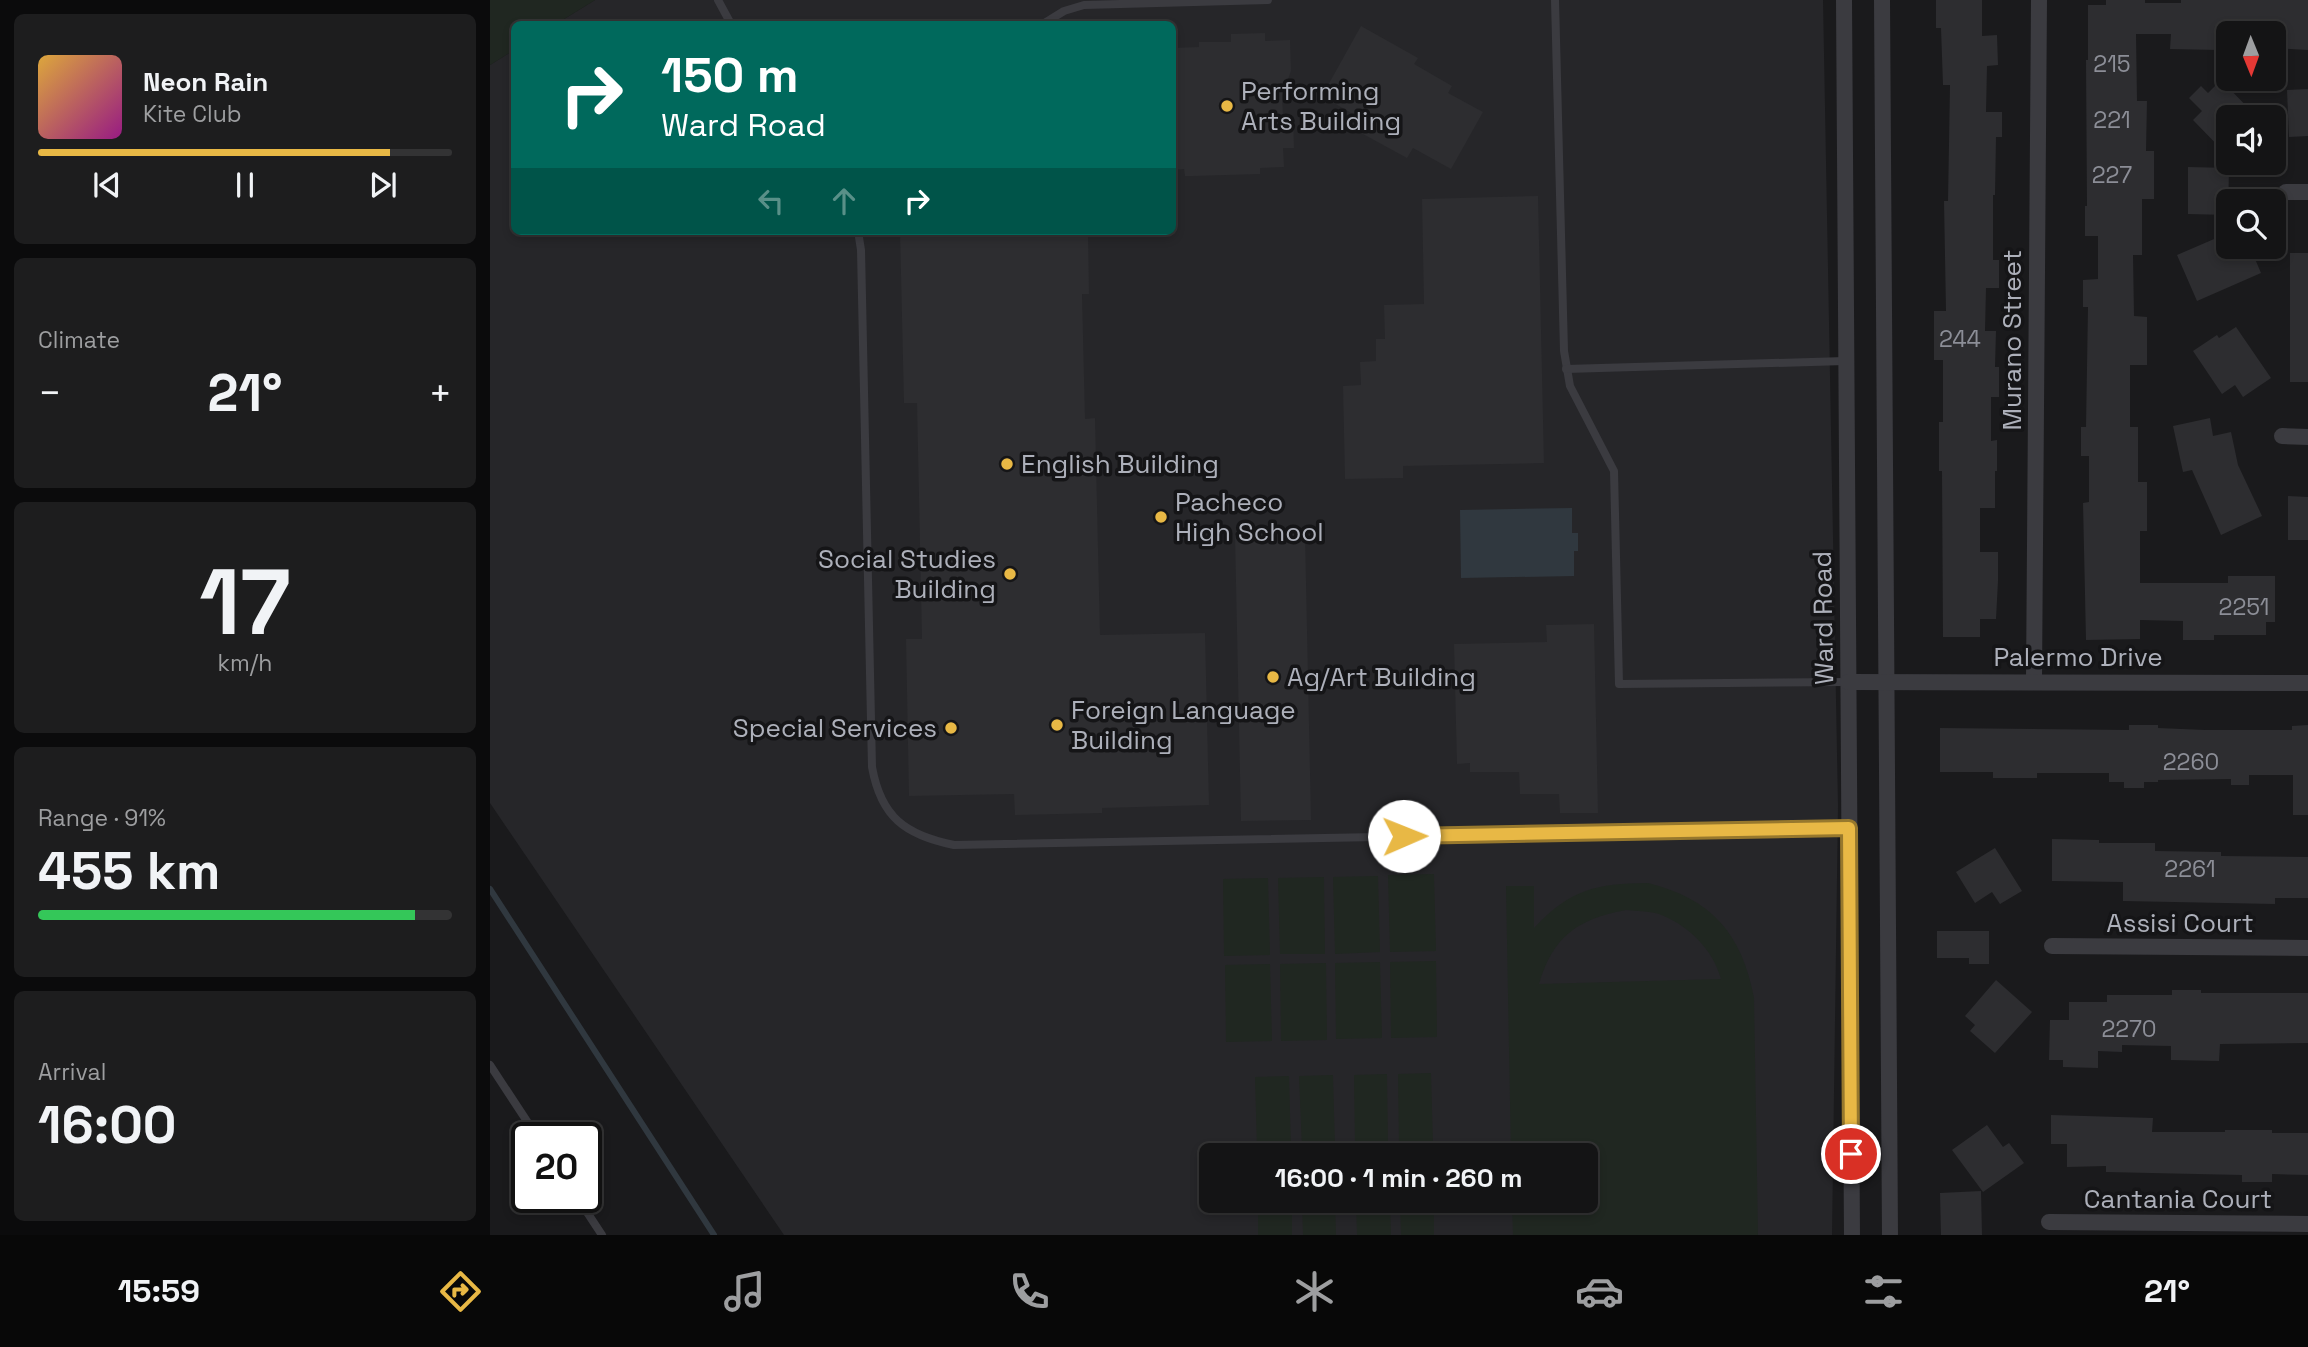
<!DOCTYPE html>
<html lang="en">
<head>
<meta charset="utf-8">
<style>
	:root { --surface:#141415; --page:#1d1d1e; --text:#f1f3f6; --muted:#9d9ea0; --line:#333334; --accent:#e8b845 }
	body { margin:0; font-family:"Space Grotesk",sans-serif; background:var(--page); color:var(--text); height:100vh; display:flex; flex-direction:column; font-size:26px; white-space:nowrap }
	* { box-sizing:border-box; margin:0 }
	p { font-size:23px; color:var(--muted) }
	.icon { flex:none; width:38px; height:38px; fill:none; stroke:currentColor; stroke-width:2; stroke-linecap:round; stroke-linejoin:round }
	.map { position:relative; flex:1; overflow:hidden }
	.sheet { display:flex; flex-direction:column; gap:14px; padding:14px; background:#0b0b0c; width:490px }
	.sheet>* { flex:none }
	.hud { position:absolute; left:21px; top:21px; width:665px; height:214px; border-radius:10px; box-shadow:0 4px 10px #0003,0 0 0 2px var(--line); background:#00695c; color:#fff; overflow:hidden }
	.needle { width:46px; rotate:179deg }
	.controls { position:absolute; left:1726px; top:21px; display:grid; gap:14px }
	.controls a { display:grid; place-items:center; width:70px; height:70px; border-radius:10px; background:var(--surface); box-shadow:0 4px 10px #0003,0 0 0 2px var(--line); font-size:35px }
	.speed { position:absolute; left:21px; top:1122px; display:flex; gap:14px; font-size:35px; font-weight:700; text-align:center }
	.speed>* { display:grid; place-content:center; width:91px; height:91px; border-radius:50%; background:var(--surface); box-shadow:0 4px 10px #0003,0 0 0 2px var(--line); line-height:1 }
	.speed .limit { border:4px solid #111; border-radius:10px; background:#fff; color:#111 }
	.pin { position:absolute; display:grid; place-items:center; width:60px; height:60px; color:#fff; margin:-30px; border:4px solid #fff; border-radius:50%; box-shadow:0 2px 7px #0007 }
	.me { position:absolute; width:77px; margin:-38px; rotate:89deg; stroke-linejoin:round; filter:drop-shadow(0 0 5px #0008) }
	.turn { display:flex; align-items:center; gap:24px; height:147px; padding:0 35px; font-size:32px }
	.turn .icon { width:91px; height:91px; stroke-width:2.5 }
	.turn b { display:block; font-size:49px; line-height:60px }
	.lanes { display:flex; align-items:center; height:66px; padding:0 35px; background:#0003; justify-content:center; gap:35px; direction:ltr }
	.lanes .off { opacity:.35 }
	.big { font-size:52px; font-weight:700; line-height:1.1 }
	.sheet .widget { flex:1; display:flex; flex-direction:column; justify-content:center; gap:10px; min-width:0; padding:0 24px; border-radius:10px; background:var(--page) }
	.sheet .dial { align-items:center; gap:0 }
	.dial b { font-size:91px; line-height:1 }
	.song { display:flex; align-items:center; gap:21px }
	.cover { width:84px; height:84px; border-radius:10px; background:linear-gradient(135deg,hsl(40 70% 55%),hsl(310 70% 35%)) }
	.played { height:7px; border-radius:4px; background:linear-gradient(90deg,var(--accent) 85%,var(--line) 85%) }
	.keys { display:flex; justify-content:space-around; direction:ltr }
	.heat { display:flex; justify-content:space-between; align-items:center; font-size:38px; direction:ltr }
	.charge { height:10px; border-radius:5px; background:linear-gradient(90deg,#34c759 91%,var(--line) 0) }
	.trip { position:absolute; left:709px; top:1143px; width:399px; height:70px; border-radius:10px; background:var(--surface); box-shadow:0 4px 10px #0003,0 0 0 2px var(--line); font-weight:700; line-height:70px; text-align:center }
	.dock { display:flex; height:112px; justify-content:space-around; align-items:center; background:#080808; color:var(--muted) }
	.dock .icon { width:49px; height:49px }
	.dock .on { color:var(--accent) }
	.dock b { font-size:32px; color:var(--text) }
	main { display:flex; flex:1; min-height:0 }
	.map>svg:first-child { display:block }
</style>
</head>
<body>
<main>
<section class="sheet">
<div class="widget">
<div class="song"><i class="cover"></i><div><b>Neon Rain</b><p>Kite Club</p></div></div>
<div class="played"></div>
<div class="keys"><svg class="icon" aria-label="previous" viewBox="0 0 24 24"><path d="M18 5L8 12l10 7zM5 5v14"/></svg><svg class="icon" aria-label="pause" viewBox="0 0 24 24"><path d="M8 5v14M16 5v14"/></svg><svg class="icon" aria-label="next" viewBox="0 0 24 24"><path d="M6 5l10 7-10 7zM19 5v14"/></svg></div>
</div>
<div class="widget"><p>Climate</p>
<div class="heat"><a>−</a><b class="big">21°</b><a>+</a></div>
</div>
<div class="widget dial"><b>17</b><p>km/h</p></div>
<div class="widget"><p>Range · 91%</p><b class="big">455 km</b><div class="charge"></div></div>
<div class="widget"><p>Arrival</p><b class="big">16:00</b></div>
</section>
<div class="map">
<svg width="1818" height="1235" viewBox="0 0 1818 1235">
	<rect width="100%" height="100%" fill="#1a1a1c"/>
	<path fill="#262629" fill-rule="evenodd" d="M 105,0 L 1333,0 L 1348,806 L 1342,1235 L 294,1235 L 0,803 L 0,65 L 24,50 L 24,231 L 682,231 L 682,24 L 66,24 ZM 721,1155 L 1096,1155 L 1096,1200 L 721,1200 Z"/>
	<g fill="#202721" fill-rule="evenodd">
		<polygon points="0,0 105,0 66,24 24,24 24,50 0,65"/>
		<polygon points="944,874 946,951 900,952 898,875"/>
		<polygon points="888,876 890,952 845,954 843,877"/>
		<polygon points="834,877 835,954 790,954 788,878"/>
		<polygon points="778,878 780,955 734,956 733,879"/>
		<path d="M 1158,883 C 1222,899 1252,934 1264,998 L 1268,1235 L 1023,1235 L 1022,1201 L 1096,1200 L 1096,1155 L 1021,1155 L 1016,886 L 1044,886 L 1044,928 C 1082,888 1106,884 1158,883 ZM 1136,910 C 1146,911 1159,911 1169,914 C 1198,925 1223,949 1231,979 L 1049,984 C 1063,936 1088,919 1136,910 Z"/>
		<polygon points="946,961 947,1037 901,1038 900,962"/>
		<polygon points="890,962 892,1038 846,1039 845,963"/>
		<polygon points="836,963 837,1040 791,1041 790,964"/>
		<polygon points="780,964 782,1041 736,1042 735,965"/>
		<polygon points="941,1073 943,1145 909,1146 908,1074"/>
		<polygon points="897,1074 898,1146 865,1147 864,1075"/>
		<polygon points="843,1075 845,1147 812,1148 809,1076"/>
		<polygon points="799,1076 801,1148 767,1149 765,1077"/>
		<rect x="768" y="1201" width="34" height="34"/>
		<polygon points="812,1201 845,1201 846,1235 813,1235"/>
		<polygon points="866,1201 900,1201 901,1235 867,1235"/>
		<polygon points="910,1201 944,1201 944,1235 911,1235"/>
	</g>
	<polygon fill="#30383f" points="1082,508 1082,533 1088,533 1088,551 1084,551 1084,576 971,578 970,510"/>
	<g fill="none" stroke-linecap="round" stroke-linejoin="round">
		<polyline stroke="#30383f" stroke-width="6" points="0,889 224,1235"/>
	</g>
	<g fill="#2d2d30">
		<polygon points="1446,0 1492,0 1492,36 1507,35 1508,65 1497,66 1496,112 1512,112 1512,137 1506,137 1505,195 1503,195 1503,260 1509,260 1509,288 1496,288 1495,331 1506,331 1505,367 1509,367 1509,397 1501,397 1501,441 1507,440 1507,471 1505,471 1505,508 1490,508 1490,552 1508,552 1508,581 1506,619 1490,619 1490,637 1453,637 1452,471 1449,471 1449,422 1453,422 1453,360 1444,360 1444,311 1456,311 1454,201 1458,201 1460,85 1453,85 1451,28 1446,28"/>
		<polygon points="1616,0 1655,0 1655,3 1691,3 1691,0 1818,0 1818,50 1783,48 1783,33 1729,33 1729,50 1680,49 1681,34 1646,34 1647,101 1657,101 1656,151 1664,151 1664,199 1652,199 1652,255 1643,255 1644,316 1657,317 1657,365 1640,365 1640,427 1648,427 1648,482 1657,482 1657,531 1650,531 1650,583 1738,583 1738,576 1785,576 1785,622 1776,622 1776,635 1724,635 1724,640 1693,640 1693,621 1650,620 1650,639 1596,640 1593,503 1599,502 1599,456 1591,456 1591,427 1596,427 1598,307 1593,307 1593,280 1608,279 1608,236 1595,236 1595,206 1597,206 1596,60 1598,60 1598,5 1616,5"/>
		<polygon points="871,26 928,58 924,64 962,86 958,93 993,112 961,169 923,148 917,158 862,128 868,117 832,96"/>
		<polygon points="775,33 775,41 800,40 801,71 792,96 793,116 803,116 804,148 793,148 794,167 770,168 770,174 703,176 695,176 694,169 682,170 682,48 709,47 709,42 741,42 741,34"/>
		<polygon points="1731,80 1767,117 1738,117 1738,156 1703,120 1712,111 1699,98 1711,86 1718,93"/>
		<polygon points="1818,89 1818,136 1799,137 1797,90"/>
		<polygon points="1698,167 1739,168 1738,215 1698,214"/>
		<polygon points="1048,196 1054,463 913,466 913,478 855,479 853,386 871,385 870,362 886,361 886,339 895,339 894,305 934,304 932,199"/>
		<polygon points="410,231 598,231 599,294 592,294 595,419 605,418 610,635 715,633 719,805 612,808 612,813 525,815 524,794 419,796 416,639 432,639 427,403 414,403"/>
		<polygon points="1738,233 1738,247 1760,247 1771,273 1707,301 1687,255"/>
		<rect x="1800" y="253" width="18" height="129"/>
		<polygon points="1746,327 1781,378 1753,397 1745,385 1732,394 1703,351 1727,335 1729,338"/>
		<polygon points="1720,418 1723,436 1741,432 1748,465 1772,516 1731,535 1702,470 1693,472 1683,426"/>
		<polygon points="1798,496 1818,497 1818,540 1798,540"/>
		<polygon points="815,534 821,820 751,821 745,535"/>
		<polygon points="1104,624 1108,813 1070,813 1069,794 1030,794 1029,772 980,772 980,763 967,764 964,644 1057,642 1056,625"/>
		<polygon points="1639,725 1668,725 1668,728 1715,730 1802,730 1802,726 1818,725 1818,815 1803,815 1803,775 1759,775 1759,785 1741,785 1741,779 1668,780 1668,782 1654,782 1654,788 1634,788 1634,782 1619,782 1619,773 1547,773 1547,778 1503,778 1503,772 1450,772 1450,728 1639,730"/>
		<polygon points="1562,839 1609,840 1609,843 1665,843 1665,851 1731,852 1731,856 1818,857 1818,898 1785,898 1785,904 1633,901 1633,882 1562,881"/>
		<polygon points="1505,848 1532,891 1510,904 1502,892 1485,903 1466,872"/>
		<polygon points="1447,931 1499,931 1499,964 1479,964 1479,958 1447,958"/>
		<polygon points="1506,980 1542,1012 1505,1053 1480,1031 1485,1025 1475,1016"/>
		<polygon points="1682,990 1711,990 1711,993 1818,993 1818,1043 1730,1044 1729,1061 1681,1060 1681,1046 1632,1045 1632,1052 1608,1051 1608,1068 1573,1067 1573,1060 1559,1060 1560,1020 1579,1020 1579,1002 1617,1002 1617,995 1682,995"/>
		<polygon points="1561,1115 1663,1118 1662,1132 1735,1132 1735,1130 1782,1130 1782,1133 1818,1133 1818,1175 1782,1174 1782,1182 1752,1182 1752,1175 1616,1172 1616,1166 1577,1167 1577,1144 1561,1144"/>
		<polygon points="1497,1125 1513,1147 1519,1143 1534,1163 1493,1192 1462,1150"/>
		<polygon points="1491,1191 1492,1235 1451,1235 1450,1193"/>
	</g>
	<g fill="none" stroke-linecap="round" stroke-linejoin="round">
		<g stroke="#3b3b40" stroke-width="8">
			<polyline points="228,0 241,24"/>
			<polyline points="1065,0 1074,351 1080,386 1124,471 1129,684 1358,682"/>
			<polyline points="553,24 574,11 594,5 778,0"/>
			<path d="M 368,231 L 371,250 L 382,767 C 391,817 415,835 464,845 L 1359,828"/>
			<polyline points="1076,369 1355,361"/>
			<polyline points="0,1065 48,1138"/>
			<polyline points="87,1197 112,1235"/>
		</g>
		<g stroke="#3b3b40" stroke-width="16">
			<polyline points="1354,0 1362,1235"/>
			<polyline points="1392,0 1400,1235"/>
			<polyline points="1796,192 1818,192"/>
			<polyline points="1792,436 1818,437"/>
			<polyline points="1544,681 1549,0"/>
			<polyline points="1358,682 1818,683"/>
			<polyline points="1562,946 1818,948"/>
			<polyline points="1559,1222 1818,1224"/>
		</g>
	</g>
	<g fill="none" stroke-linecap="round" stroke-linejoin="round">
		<defs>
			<polyline id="route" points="914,836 1359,828 1361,1154"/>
		</defs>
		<use href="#route" stroke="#97782d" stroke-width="18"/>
		<use href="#route" stroke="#e8b845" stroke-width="12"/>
	</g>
	<g fill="#e8b845" stroke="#151517" stroke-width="2.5">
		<circle cx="737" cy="106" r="7"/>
		<circle cx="517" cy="464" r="7"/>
		<circle cx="671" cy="517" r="7"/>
		<circle cx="520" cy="574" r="7"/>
		<circle cx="783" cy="677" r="7"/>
		<circle cx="567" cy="725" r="7"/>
		<circle cx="461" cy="728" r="7"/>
	</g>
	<g text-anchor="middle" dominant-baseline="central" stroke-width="7" stroke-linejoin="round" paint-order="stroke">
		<g font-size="23" fill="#8c8e97">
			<text x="1622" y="64">215</text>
			<text x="1622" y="120">221</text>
			<text x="1622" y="175">227</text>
			<text x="1470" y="339">244</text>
			<text x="1754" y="607">2251</text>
			<text x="1701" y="762">2260</text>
			<text x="1700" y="869">2261</text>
			<text x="1639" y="1029">2270</text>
		</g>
		<g font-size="26" fill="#adb0ba" stroke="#151517" text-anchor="start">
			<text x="751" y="91">Performing<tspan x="751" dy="30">Arts Building</tspan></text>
			<text x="531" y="464">English Building</text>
			<text x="685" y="502">Pacheco<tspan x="685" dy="30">High School</tspan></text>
			<text x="506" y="559" text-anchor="end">Social Studies<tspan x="506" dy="30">Building</tspan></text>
			<text x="797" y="677">Ag/Art Building</text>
			<text x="581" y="710">Foreign Language<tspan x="581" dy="30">Building</tspan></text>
			<text x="447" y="728" text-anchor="end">Special Services</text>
		</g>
		<g font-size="26" fill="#adb0ba" stroke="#151517">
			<text transform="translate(1522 340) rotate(-90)">Murano Street</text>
			<text transform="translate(1333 618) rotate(-91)">Ward Road</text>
			<text x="1588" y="657">Palermo Drive</text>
			<text x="1690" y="923">Assisi Court</text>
			<text x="1688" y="1199">Cantania Court</text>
		</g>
	</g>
</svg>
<div class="controls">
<a><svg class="needle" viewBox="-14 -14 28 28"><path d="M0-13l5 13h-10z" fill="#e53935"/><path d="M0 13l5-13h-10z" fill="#9d9ea0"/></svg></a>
<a><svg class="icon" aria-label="sound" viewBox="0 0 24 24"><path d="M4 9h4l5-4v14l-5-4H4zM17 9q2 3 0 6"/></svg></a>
<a><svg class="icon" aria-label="search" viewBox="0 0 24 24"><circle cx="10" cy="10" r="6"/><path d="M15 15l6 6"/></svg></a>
</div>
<div class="speed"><div class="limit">20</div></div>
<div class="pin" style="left:1361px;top:1154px;background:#d93025"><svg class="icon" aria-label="arrive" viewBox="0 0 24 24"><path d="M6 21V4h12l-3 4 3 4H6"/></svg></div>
<svg class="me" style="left:914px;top:836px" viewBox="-20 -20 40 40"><circle r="19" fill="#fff"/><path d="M0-13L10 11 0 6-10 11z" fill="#e8b845"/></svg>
<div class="trip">16:00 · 1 min · 260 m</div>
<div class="hud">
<div class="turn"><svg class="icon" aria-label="right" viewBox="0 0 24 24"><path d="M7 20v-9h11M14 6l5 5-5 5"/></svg><div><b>150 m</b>Ward Road</div></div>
<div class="lanes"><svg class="icon off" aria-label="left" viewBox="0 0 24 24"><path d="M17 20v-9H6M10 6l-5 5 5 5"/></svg><svg class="icon off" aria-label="ahead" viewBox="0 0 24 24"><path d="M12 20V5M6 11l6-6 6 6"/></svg><svg class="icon" aria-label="right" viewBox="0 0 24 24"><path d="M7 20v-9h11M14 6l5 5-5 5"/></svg></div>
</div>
</div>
</main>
<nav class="dock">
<b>15:59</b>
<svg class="icon on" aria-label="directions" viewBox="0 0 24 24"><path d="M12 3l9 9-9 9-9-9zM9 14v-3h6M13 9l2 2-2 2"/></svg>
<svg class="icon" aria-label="music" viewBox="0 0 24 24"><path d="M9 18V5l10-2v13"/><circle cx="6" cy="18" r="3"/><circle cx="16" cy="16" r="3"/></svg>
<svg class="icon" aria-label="phone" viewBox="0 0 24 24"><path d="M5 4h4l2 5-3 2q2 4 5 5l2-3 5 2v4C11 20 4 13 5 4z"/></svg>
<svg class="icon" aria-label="climate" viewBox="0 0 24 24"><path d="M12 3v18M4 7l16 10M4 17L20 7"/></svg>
<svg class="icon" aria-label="car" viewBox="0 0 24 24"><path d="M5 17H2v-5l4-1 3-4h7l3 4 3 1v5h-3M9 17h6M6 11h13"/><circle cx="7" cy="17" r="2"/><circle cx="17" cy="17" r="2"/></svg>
<svg class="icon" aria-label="filters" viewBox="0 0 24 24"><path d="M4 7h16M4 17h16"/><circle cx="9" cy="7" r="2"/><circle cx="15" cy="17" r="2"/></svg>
<b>21°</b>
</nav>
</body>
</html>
